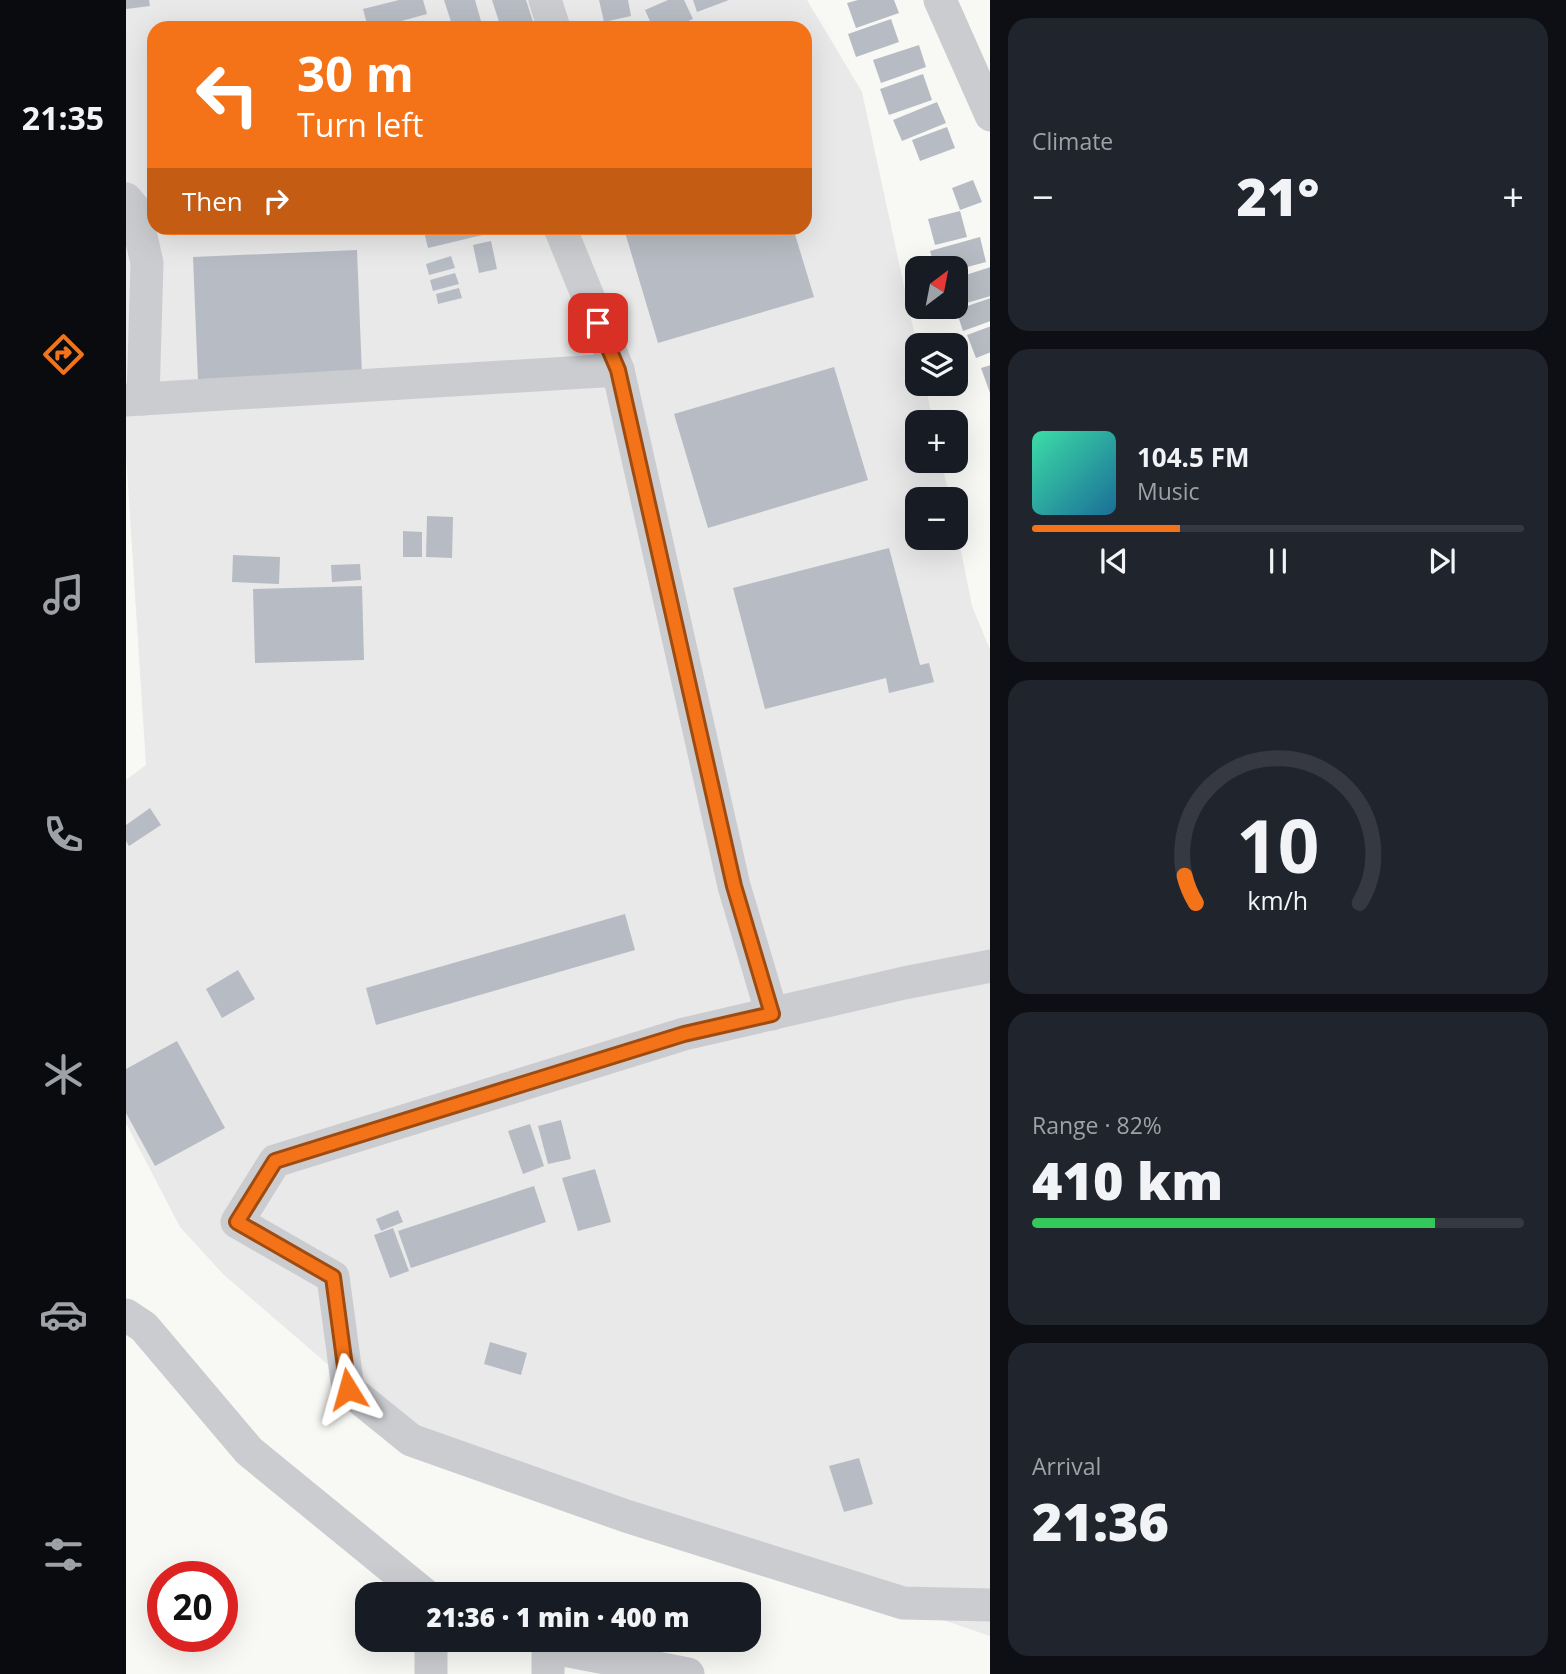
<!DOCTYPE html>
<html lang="en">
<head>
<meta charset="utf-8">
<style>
	:root { --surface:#171b24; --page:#20242c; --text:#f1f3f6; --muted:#9ea1a6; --line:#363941; --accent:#f57318 }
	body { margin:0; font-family:"Open Sans",sans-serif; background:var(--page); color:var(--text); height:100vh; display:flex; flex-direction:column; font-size:26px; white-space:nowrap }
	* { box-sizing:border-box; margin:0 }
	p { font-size:23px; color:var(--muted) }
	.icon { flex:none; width:38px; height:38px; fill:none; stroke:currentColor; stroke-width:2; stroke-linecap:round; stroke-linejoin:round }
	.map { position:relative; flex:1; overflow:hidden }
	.details { display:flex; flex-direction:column; gap:18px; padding:18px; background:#0d0f14; width:576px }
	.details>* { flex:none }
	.hud { position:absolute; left:21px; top:21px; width:665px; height:214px; border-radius:21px; box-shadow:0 7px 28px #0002; background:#f57318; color:#fff; overflow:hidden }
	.needle { width:46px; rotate:32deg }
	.buttons { position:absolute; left:779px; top:256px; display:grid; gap:14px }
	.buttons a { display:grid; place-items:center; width:63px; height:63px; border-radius:14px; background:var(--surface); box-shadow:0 7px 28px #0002; font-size:35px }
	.speed { position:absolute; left:21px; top:1561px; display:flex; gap:14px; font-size:35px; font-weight:700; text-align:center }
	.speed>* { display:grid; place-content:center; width:91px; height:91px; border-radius:50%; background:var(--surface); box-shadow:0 7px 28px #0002; line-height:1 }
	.speed .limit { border:10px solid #d22; background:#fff; color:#111 }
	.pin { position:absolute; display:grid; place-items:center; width:60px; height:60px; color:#fff; margin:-30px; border-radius:14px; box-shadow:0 4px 10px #0006 }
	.me { position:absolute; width:77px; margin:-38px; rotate:352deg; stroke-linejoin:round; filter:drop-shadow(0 0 5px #0008) }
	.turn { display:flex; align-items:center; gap:24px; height:147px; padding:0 35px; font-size:32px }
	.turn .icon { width:91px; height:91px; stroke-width:2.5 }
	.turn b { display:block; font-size:49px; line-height:60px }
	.then { display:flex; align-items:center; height:66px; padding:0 35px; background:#0003; gap:14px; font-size:26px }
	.big { font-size:52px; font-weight:800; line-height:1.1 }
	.details .tile { flex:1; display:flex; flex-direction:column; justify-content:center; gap:10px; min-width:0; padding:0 24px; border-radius:21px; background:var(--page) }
	.details .dial { align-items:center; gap:0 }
	.dial svg { height:182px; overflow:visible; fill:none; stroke:var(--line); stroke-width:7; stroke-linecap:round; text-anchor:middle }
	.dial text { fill:var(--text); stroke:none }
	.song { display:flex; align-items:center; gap:21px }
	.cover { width:84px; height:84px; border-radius:10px; background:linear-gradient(135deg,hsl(160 70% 55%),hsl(200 70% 35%)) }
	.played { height:7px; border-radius:4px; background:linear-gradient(90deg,var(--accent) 30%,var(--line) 30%) }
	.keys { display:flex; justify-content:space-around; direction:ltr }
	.heat { display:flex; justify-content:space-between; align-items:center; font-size:38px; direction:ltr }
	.charge { height:10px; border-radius:5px; background:linear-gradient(90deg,#34c759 82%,var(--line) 0) }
	.trip { position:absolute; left:229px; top:1582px; width:406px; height:70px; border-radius:21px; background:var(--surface); box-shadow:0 7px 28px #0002; font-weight:800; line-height:70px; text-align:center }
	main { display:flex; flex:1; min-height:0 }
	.tabs { display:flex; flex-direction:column; width:126px; justify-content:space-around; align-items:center; background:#090b0e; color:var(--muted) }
	.tabs .icon { width:49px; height:49px }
	.tabs .current { color:var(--accent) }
	.tabs b { font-size:32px; color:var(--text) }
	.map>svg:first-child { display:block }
</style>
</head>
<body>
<main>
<nav class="tabs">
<b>21:35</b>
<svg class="icon current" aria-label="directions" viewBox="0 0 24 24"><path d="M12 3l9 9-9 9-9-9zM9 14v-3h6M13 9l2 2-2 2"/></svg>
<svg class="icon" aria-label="music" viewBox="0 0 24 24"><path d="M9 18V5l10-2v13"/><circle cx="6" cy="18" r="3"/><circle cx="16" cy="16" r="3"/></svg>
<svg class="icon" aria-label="phone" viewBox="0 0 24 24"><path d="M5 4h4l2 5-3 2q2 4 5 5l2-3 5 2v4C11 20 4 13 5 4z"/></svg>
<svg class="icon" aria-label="climate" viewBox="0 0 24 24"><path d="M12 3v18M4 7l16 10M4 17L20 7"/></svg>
<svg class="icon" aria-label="car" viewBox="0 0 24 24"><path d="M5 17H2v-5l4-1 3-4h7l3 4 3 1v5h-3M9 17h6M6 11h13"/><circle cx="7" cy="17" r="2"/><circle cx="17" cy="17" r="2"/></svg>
<svg class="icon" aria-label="filters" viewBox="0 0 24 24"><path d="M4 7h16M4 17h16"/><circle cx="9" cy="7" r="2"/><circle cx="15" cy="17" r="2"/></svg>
</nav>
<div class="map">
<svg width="865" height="1674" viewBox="0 0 865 1674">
	<rect width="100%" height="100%" fill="#f8f8f5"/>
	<path fill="#e8e9e8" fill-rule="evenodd" d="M 0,0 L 681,0 L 736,92 L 791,346 L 791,383 L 799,383 L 807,422 L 791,422 L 791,460 L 815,460 L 824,499 L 791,499 L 791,537 L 830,537 L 830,526 L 846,606 L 864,650 L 864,1636 L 543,1526 L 279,1431 L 98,1275 L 54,1227 L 0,1123 L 0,780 L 20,765 L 0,454 ZM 28,28 L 679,28 L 679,228 L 28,228 Z"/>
	<g fill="#b7bcc4">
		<polygon points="0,0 23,0 24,6 0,9"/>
		<polygon points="273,0 297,0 301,14 250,28 242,28 237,9"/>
		<polygon points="318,0 349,0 357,28 327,28"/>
		<polygon points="366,0 400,0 409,28 375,28"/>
		<polygon points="473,0 502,0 505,16 478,22"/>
		<polygon points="542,0 558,0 567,19 546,28 527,28 519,10"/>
		<polygon points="567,0 603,0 571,12"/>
		<polygon points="732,0 768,0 773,13 730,28 721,3"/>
		<polygon points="765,19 773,42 730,57 722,34"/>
		<polygon points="793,45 800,67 755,83 747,60"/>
		<polygon points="797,74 806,100 763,115 754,89"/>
		<polygon points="811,102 820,123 776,141 767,120"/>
		<polygon points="821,127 829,148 794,161 786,140"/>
		<polygon points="847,180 856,202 834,210 826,188"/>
		<polygon points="834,211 841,237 809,245 802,219"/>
		<polygon points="297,228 368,228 369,232 302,248"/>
		<polygon points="502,228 667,228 688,297 532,343 498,229"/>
		<polygon points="854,237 860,262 830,270 830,268 809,268 804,251"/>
		<polygon points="365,241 371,269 353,273 347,245"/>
		<polygon points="231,250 236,375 72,381 67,257"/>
		<polygon points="325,256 329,268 303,275 300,264"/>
		<polygon points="865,267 865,296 830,306 830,278"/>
		<polygon points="329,273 333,284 307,291 304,280"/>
		<polygon points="333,288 336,298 312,304 310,294"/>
		<polygon points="865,298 865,321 837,331 830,310"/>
		<polygon points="865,326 865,352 850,358 841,335"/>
		<polygon points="865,365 865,393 864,393 855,368"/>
		<polygon points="708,367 742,480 582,528 548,414"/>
		<polygon points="301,516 327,517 326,558 300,557"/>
		<polygon points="277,531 296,532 296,557 277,557"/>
		<polygon points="763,548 794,665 803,663 808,682 763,693 760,678 639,709 607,588"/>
		<polygon points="107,555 154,557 153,584 106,582"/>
		<polygon points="234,564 235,580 206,582 205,565"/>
		<polygon points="236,586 238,660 129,663 127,589"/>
		<polygon points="24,808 35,825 3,846 0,841 0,825"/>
		<polygon points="499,914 509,950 250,1025 240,988"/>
		<polygon points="112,970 129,999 96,1018 80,989"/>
		<polygon points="51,1041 99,1128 29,1166 0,1113 0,1069"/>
		<polygon points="435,1120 445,1159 422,1164 412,1126"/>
		<polygon points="404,1124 418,1166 397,1174 382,1131"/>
		<polygon points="469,1169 485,1222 452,1231 436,1178"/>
		<polygon points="408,1186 420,1222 285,1268 272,1231"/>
		<polygon points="272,1210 277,1222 255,1231 250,1219"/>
		<polygon points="267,1228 283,1271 264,1278 248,1235"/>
		<polygon points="364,1342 401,1353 395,1375 358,1364"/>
		<polygon points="733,1458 747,1504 718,1512 703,1466"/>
	</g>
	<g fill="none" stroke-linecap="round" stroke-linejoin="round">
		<g stroke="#caccd0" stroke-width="33">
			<polyline points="419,0 428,28"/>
			<polyline points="814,0 865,115"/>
			<polyline points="0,199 9,210 21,263 17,399"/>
			<polyline points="434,228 492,370 608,886 646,1014"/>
			<polyline points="0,400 492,370"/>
			<polyline points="865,966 778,983 558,1034 149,1161 111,1222 207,1277 222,1389 285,1440 500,1516 777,1603 865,1605"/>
			<polyline points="0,1315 18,1327 123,1451 298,1594"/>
			<polyline points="305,1674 305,1640"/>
			<polyline points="422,1674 422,1647 562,1674"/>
		</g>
	</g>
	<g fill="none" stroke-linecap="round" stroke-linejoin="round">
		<defs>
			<polyline id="route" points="222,1389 207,1277 111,1222 149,1161 558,1034 646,1014 608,886 492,370 472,323"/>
		</defs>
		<use href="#route" stroke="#9f4b10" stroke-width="18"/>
		<use href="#route" stroke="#f57318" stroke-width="12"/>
	</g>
</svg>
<div class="buttons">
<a><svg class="needle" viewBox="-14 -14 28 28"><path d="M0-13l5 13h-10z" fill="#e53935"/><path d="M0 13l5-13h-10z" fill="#9ea1a6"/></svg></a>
<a><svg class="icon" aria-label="layers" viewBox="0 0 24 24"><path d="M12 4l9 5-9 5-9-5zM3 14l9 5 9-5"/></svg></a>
<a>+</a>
<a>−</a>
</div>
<div class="speed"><div class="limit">20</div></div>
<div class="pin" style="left:472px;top:323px;background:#d93025"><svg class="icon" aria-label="arrive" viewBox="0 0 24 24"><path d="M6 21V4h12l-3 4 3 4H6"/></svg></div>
<svg class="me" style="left:222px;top:1389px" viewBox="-20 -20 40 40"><path d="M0-17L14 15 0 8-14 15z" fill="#f57318" stroke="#fff" stroke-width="4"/></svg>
<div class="trip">21:36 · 1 min · 400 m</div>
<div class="hud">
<div class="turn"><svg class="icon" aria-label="left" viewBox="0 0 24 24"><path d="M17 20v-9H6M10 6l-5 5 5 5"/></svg><div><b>30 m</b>Turn left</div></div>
<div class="then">Then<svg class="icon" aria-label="right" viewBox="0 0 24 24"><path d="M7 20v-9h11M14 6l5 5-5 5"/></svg></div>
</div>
</div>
<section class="details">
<div class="tile"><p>Climate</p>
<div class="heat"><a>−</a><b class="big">21°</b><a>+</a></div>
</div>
<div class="tile">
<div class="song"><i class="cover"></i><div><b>104.5 FM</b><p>Music</p></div></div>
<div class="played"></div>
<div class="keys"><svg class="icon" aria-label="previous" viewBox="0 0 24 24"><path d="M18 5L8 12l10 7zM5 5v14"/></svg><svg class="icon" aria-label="pause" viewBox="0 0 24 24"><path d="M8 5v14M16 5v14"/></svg><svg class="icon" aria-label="next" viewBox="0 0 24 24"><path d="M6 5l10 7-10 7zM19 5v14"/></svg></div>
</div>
<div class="tile dial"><svg viewBox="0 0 100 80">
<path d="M14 69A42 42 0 1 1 86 69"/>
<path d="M14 69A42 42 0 0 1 9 57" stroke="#f57318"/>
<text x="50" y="56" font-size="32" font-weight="700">10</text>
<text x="50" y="72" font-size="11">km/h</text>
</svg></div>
<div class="tile"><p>Range · 82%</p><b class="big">410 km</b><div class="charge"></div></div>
<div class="tile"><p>Arrival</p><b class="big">21:36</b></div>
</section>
</main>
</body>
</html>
